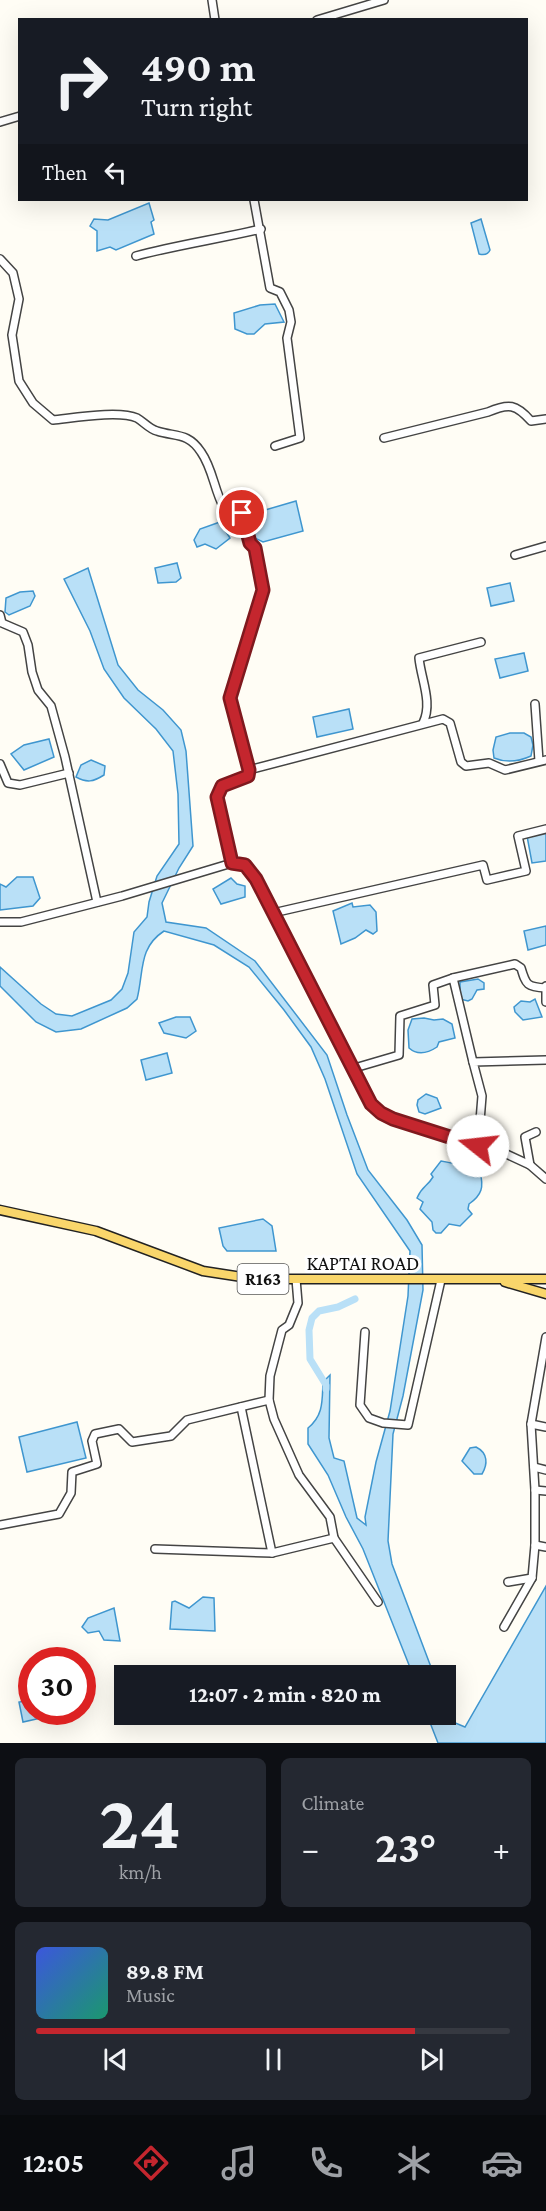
<!DOCTYPE html>
<html lang="en">
<head>
<meta charset="utf-8">
<style>
	:root { --surface:#171b24; --page:#242831; --text:#f1f3f6; --muted:#9ea1a6; --line:#363941; --accent:#c4262e }
	body { margin:0; font-family:"Crimson Pro",serif; background:var(--page); color:var(--text); height:100vh; display:flex; flex-direction:column; font-size:22px; white-space:nowrap }
	* { box-sizing:border-box; margin:0 }
	p { font-size:20px; color:var(--muted) }
	.icon { flex:none; width:33px; height:33px; fill:none; stroke:currentColor; stroke-width:2; stroke-linecap:round; stroke-linejoin:round }
	.map { position:relative; height:1743px; overflow:hidden }
	.details { display:flex; flex-direction:column; gap:15px; padding:15px; background:#0d0f14; flex:1 }
	.details>* { flex:none }
	.hud { position:absolute; left:18px; top:18px; width:510px; height:183px; border-radius:0px; box-shadow:0 6px 24px #0002; background:#171b24; color:var(--text); overflow:hidden }
	.speed { position:absolute; left:18px; top:1647px; display:flex; gap:12px; font-size:30px; font-weight:700; text-align:center }
	.speed>* { display:grid; place-content:center; width:78px; height:78px; border-radius:50%; background:var(--surface); box-shadow:0 6px 24px #0002; line-height:1 }
	.speed .limit { border:9px solid #d22; background:#fff; color:#111 }
	.pin { position:absolute; display:grid; place-items:center; width:51px; height:51px; color:#fff; margin:-26px; border:3px solid #fff; border-radius:50%; box-shadow:0 2px 6px #0007 }
	.me { position:absolute; width:66px; margin:-33px; rotate:286deg; stroke-linejoin:round; filter:drop-shadow(0 0 4px #0008) }
	.turn { display:flex; align-items:center; gap:21px; height:126px; padding:0 24px; font-size:27px }
	.turn .icon { width:78px; height:78px; stroke-width:2.5 }
	.turn b { display:block; font-size:42px; line-height:51px }
	.then { display:flex; align-items:center; height:57px; padding:0 24px; background:#0003; gap:12px; font-size:22px }
	.big { font-size:45px; font-weight:700; line-height:1.1 }
	.details .tile { flex:1; display:flex; flex-direction:column; justify-content:center; gap:9px; min-width:0; padding:0 21px; border-radius:9px; background:var(--page) }
	.details .dial { align-items:center; gap:0 }
	.dial b { font-size:78px; line-height:1 }
	.song { display:flex; align-items:center; gap:18px }
	.cover { width:72px; height:72px; border-radius:9px; background:linear-gradient(135deg,hsl(230 70% 55%),hsl(160 70% 35%)) }
	.played { height:6px; border-radius:3px; background:linear-gradient(90deg,var(--accent) 80%,var(--line) 80%) }
	.keys { display:flex; justify-content:space-around; direction:ltr }
	.heat { display:flex; justify-content:space-between; align-items:center; font-size:33px; direction:ltr }
	.details .tiles { flex:1; display:grid; gap:15px; grid-template-columns:1fr 1fr }
	.tile:last-child { grid-column:span 2 }
	.trip { position:absolute; left:114px; top:1665px; width:342px; height:60px; border-radius:0px; background:var(--surface); box-shadow:0 6px 24px #0002; font-weight:700; line-height:60px; text-align:center }
	.dock { display:flex; height:96px; justify-content:space-around; align-items:center; background:#090b0e; color:var(--muted) }
	.dock .icon { width:42px; height:42px }
	.dock .active { color:var(--accent) }
	.dock b { font-size:27px; color:var(--text) }
	.map>svg:first-child { display:block }
</style>
</head>
<body>
<div class="map">
<svg width="546" height="1743" viewBox="0 0 546 1743">
	<rect width="100%" height="100%" fill="#fffdf5"/>
	<g fill="#b9e0f7" stroke="#3f96cf" stroke-width="1.5">
		<polygon points="149,203 154,220 151,222 154,234 116,250 110,247 97,251 97,231 90,226 94,219 108,220"/>
		<path d="M 481,219 L 490,250 C 488,255 483,255 479,254 L 471,223 Z"/>
		<polygon points="275,304 284,322 265,324 254,334 247,334 235,329 234,313 260,305"/>
		<polygon points="296,501 303,531 263,542 253,537 248,515"/>
		<polygon points="220,522 230,538 216,549 205,544 197,547 194,540 200,529"/>
		<polygon points="177,563 181,578 176,582 158,583 155,568"/>
		<path d="M 88,568 L 118,665 L 138,690 L 163,710 L 181,730 L 186,751 L 193,846 L 179,868 L 162,903 L 166,922 L 206,928 L 255,961 L 327,1055 L 347,1115 L 368,1170 L 407,1220 L 422,1245 L 423,1290 L 403,1396 L 393,1434 L 388,1541 L 392,1564 L 434,1675 L 413,1675 L 363,1549 L 346,1517 L 328,1475 L 308,1444 L 308,1428 C 324,1415 322,1400 323,1382 L 330,1375 L 329,1438 L 334,1458 L 344,1461 L 357,1518 L 366,1525 L 365,1517 L 376,1462 L 390,1411 L 408,1296 L 410,1251 L 357,1174 L 325,1079 L 311,1047 L 284,1010 L 249,967 L 214,945 L 164,931 C 138,948 144,972 137,999 L 127,1008 L 81,1029 L 56,1032 L 36,1022 L 0,986 L 0,967 L 41,1004 L 56,1014 L 72,1016 L 111,1000 L 122,989 L 128,973 L 134,932 L 147,917 L 149,902 L 157,876 L 179,844 L 178,794 L 173,751 L 156,729 L 124,698 L 104,669 L 90,631 L 64,579 Z"/>
		<polygon points="510,583 514,601 491,606 487,588"/>
		<polygon points="33,591 35,596 30,606 9,615 5,612 6,598 20,592"/>
		<polygon points="524,653 528,671 500,678 495,659"/>
		<polygon points="349,709 353,729 317,737 313,717"/>
		<path d="M 510,733 L 524,733 L 531,737 L 533,745 L 531,756 C 520,761 506,763 494,758 L 493,750 L 496,737 Z"/>
		<polygon points="49,739 54,757 24,770 11,754 24,745"/>
		<path d="M 91,760 L 105,766 L 104,775 C 93,782 87,783 76,777 L 81,765 Z"/>
		<polygon points="546,832 546,861 532,863 527,836"/>
		<polygon points="17,877 33,877 40,898 33,906 0,910 0,884 6,887"/>
		<polygon points="231,878 237,884 245,886 245,897 221,904 213,889"/>
		<polygon points="352,903 353,907 370,905 376,912 377,931 373,934 366,930 355,938 341,944 333,911"/>
		<polygon points="546,926 546,945 528,950 524,931"/>
		<polygon points="478,979 484,983 484,989 477,990 472,999 468,1001 460,999 460,982"/>
		<polygon points="535,999 542,1017 523,1020 515,1012 514,1007 521,1001 530,1002"/>
		<polygon points="176,1017 190,1017 196,1031 186,1038 164,1033 159,1023"/>
		<path d="M 424,1018 L 434,1020 L 443,1019 L 452,1024 L 455,1038 L 439,1042 L 437,1047 C 428,1053 418,1056 409,1048 L 408,1030 L 412,1019 Z"/>
		<polygon points="167,1053 172,1073 146,1080 141,1060"/>
		<polygon points="426,1094 437,1098 441,1108 425,1114 419,1112 417,1105 418,1100"/>
		<path d="M 441,1161 C 452,1163 472,1167 480,1172 C 484,1187 482,1195 469,1204 L 468,1209 L 472,1214 L 460,1226 L 449,1224 L 441,1233 L 436,1233 L 433,1230 L 432,1222 L 420,1209 L 423,1202 L 417,1198 C 422,1186 427,1187 433,1177 L 431,1174 Z"/>
		<polygon points="263,1219 272,1226 276,1251 227,1251 223,1246 219,1228"/>
		<polygon points="77,1422 86,1458 27,1472 19,1437"/>
		<path d="M 476,1447 C 488,1453 488,1464 482,1474 L 474,1474 L 462,1461 L 470,1448 Z"/>
		<polygon points="546,1586 546,1743 438,1743 427,1715 446,1713 448,1720 465,1727"/>
		<polygon points="203,1597 214,1598 215,1631 170,1629 172,1602 175,1601 189,1608"/>
		<polygon points="114,1608 120,1641 104,1640 99,1631 88,1633 82,1627 88,1618"/>
		<polygon points="31,1700 32,1712 59,1712 59,1714 23,1722 19,1702"/>
	</g>
	<g fill="none" stroke-linecap="round" stroke-linejoin="round">
		<polyline stroke="#b9e0f7" stroke-width="7" points="326,1389 326,1385 310,1359 309,1330 312,1318 319,1311 338,1307 355,1299"/>
		<defs>
			<g id="minor">
				<polyline points="212,0 215,20"/>
				<polyline points="317,20 384,0"/>
				<polyline points="0,122 20,116"/>
				<polyline points="254,200 270,288 280,292 289,310 291,322 287,338 300,438 275,446"/>
				<path d="M 136,256 C 177,245 219,239 261,229"/>
				<path d="M 0,259 L 13,273 L 19,299 L 12,335 L 19,381 L 33,403 L 53,420 C 73,418 119,410 137,418 C 144,422 149,429 157,431 C 175,437 188,432 201,452 C 213,469 214,490 224,508 L 241,506 L 250,543 L 255,548 L 263,590 L 230,698 L 249,770"/>
				<path d="M 384,438 L 488,412 C 509,403 516,404 531,421 L 546,419"/>
				<polyline points="515,555 546,546"/>
				<polyline points="0,615 2,623 23,632 28,645 32,672 38,690 51,706 65,757 97,902"/>
				<polyline points="535,704 539,761"/>
				<path d="M 423,723 C 433,703 421,679 419,658 L 481,642"/>
				<polyline points="0,764 8,783 20,785 69,773"/>
				<polyline points="232,863 217,797 222,786 248,776 249,770 443,719 450,723 461,762 466,766 489,763 505,770 546,760"/>
				<polyline points="273,913 483,865 487,880 526,871 518,836 546,829"/>
				<polyline points="0,922 21,922 122,896 232,863 245,865 256,879 371,1104 381,1113 393,1119 502,1152 530,1165 546,1179"/>
				<path d="M 453,978 L 515,964 L 521,968 C 526,985 527,987 546,988"/>
				<polyline points="546,986 546,1002"/>
				<polyline points="356,1071 358,1067 399,1055 400,1016 435,1005 433,985 453,978 473,1062"/>
				<polyline points="478,1146 482,1096 473,1062 546,1060"/>
				<polyline points="530,1165 525,1137 536,1132"/>
				<polyline points="296,1279 298,1303 289,1325 282,1330 270,1376 269,1400 274,1419 299,1475 330,1517 334,1538"/>
				<polyline points="365,1332 360,1405 369,1418 383,1423 408,1425 441,1280"/>
				<polyline points="241,1407 272,1553 334,1538 378,1602"/>
				<polyline points="531,1424 546,1427"/>
				<polyline points="534,1467 546,1470"/>
				<polyline points="535,1490 546,1491"/>
				<polyline points="0,1525 59,1514 71,1493 72,1472 97,1464 92,1441 95,1434 119,1429 132,1442 171,1436 187,1420 269,1400"/>
				<polyline points="535,1545 546,1547"/>
				<polyline points="155,1549 272,1553"/>
				<polyline points="508,1582 532,1578 535,1545 535,1490 531,1424 546,1337"/>
				<polyline points="504,1627 532,1578"/>
			</g>
			<g id="major">
				<polyline points="0,1210 96,1231 203,1271 255,1279 546,1279"/>
				<polyline points="505,1282 546,1294"/>
			</g>
		</defs>
		<use href="#minor" stroke="#444" stroke-width="10"/>
		<use href="#major" stroke="#222" stroke-width="11"/>
		<use href="#minor" stroke="#fff" stroke-width="7"/>
		<use href="#major" stroke="#f9d66b" stroke-width="8"/>
	</g>
	<g fill="none" stroke-linecap="round" stroke-linejoin="round">
		<defs>
			<polyline id="route" points="242,513 250,543 255,548 263,590 230,698 249,770 248,776 222,786 217,797 232,863 245,865 256,879 371,1104 381,1113 393,1119 478,1146"/>
		</defs>
		<use href="#route" stroke="#7f191e" stroke-width="15"/>
		<use href="#route" stroke="#c4262e" stroke-width="10"/>
	</g>
	<g text-anchor="middle" dominant-baseline="central" stroke-width="6" stroke-linejoin="round" paint-order="stroke">
		<rect fill="#fff" stroke="#585858" stroke-width="1.5" x="237.5" y="1264" width="51" height="30" rx="4.5"/>
		<g font-size="18" font-weight="bold" fill="#111">
			<text x="263" y="1279">R163</text>
		</g>
		<g font-size="20" fill="#111" stroke="#fff">
			<text x="363" y="1263">KAPTAI ROAD</text>
		</g>
	</g>
</svg>
<div class="speed"><div class="limit">30</div></div>
<div class="pin" style="left:242px;top:513px;background:#d93025"><svg class="icon" aria-label="arrive" viewBox="0 0 24 24"><path d="M6 21V4h12l-3 4 3 4H6"/></svg></div>
<svg class="me" style="left:478px;top:1146px" viewBox="-20 -20 40 40"><circle r="19" fill="#fff"/><path d="M0-13L10 11 0 6-10 11z" fill="#c4262e"/></svg>
<div class="trip">12:07 · 2 min · 820 m</div>
<div class="hud">
<div class="turn"><svg class="icon" aria-label="right" viewBox="0 0 24 24"><path d="M7 20v-9h11M14 6l5 5-5 5"/></svg><div><b>490 m</b>Turn right</div></div>
<div class="then">Then<svg class="icon" aria-label="left" viewBox="0 0 24 24"><path d="M17 20v-9H6M10 6l-5 5 5 5"/></svg></div>
</div>
</div>
<section class="details">
<div class="tiles">
<div class="tile dial"><b>24</b><p>km/h</p></div>
<div class="tile"><p>Climate</p>
<div class="heat"><a>−</a><b class="big">23°</b><a>+</a></div>
</div>
<div class="tile">
<div class="song"><i class="cover"></i><div><b>89.8 FM</b><p>Music</p></div></div>
<div class="played"></div>
<div class="keys"><svg class="icon" aria-label="previous" viewBox="0 0 24 24"><path d="M18 5L8 12l10 7zM5 5v14"/></svg><svg class="icon" aria-label="pause" viewBox="0 0 24 24"><path d="M8 5v14M16 5v14"/></svg><svg class="icon" aria-label="next" viewBox="0 0 24 24"><path d="M6 5l10 7-10 7zM19 5v14"/></svg></div>
</div>
</div>
</section>
<nav class="dock">
<b>12:05</b>
<svg class="icon active" aria-label="directions" viewBox="0 0 24 24"><path d="M12 3l9 9-9 9-9-9zM9 14v-3h6M13 9l2 2-2 2"/></svg>
<svg class="icon" aria-label="music" viewBox="0 0 24 24"><path d="M9 18V5l10-2v13"/><circle cx="6" cy="18" r="3"/><circle cx="16" cy="16" r="3"/></svg>
<svg class="icon" aria-label="phone" viewBox="0 0 24 24"><path d="M5 4h4l2 5-3 2q2 4 5 5l2-3 5 2v4C11 20 4 13 5 4z"/></svg>
<svg class="icon" aria-label="climate" viewBox="0 0 24 24"><path d="M12 3v18M4 7l16 10M4 17L20 7"/></svg>
<svg class="icon" aria-label="car" viewBox="0 0 24 24"><path d="M5 17H2v-5l4-1 3-4h7l3 4 3 1v5h-3M9 17h6M6 11h13"/><circle cx="7" cy="17" r="2"/><circle cx="17" cy="17" r="2"/></svg>
</nav>
</body>
</html>
